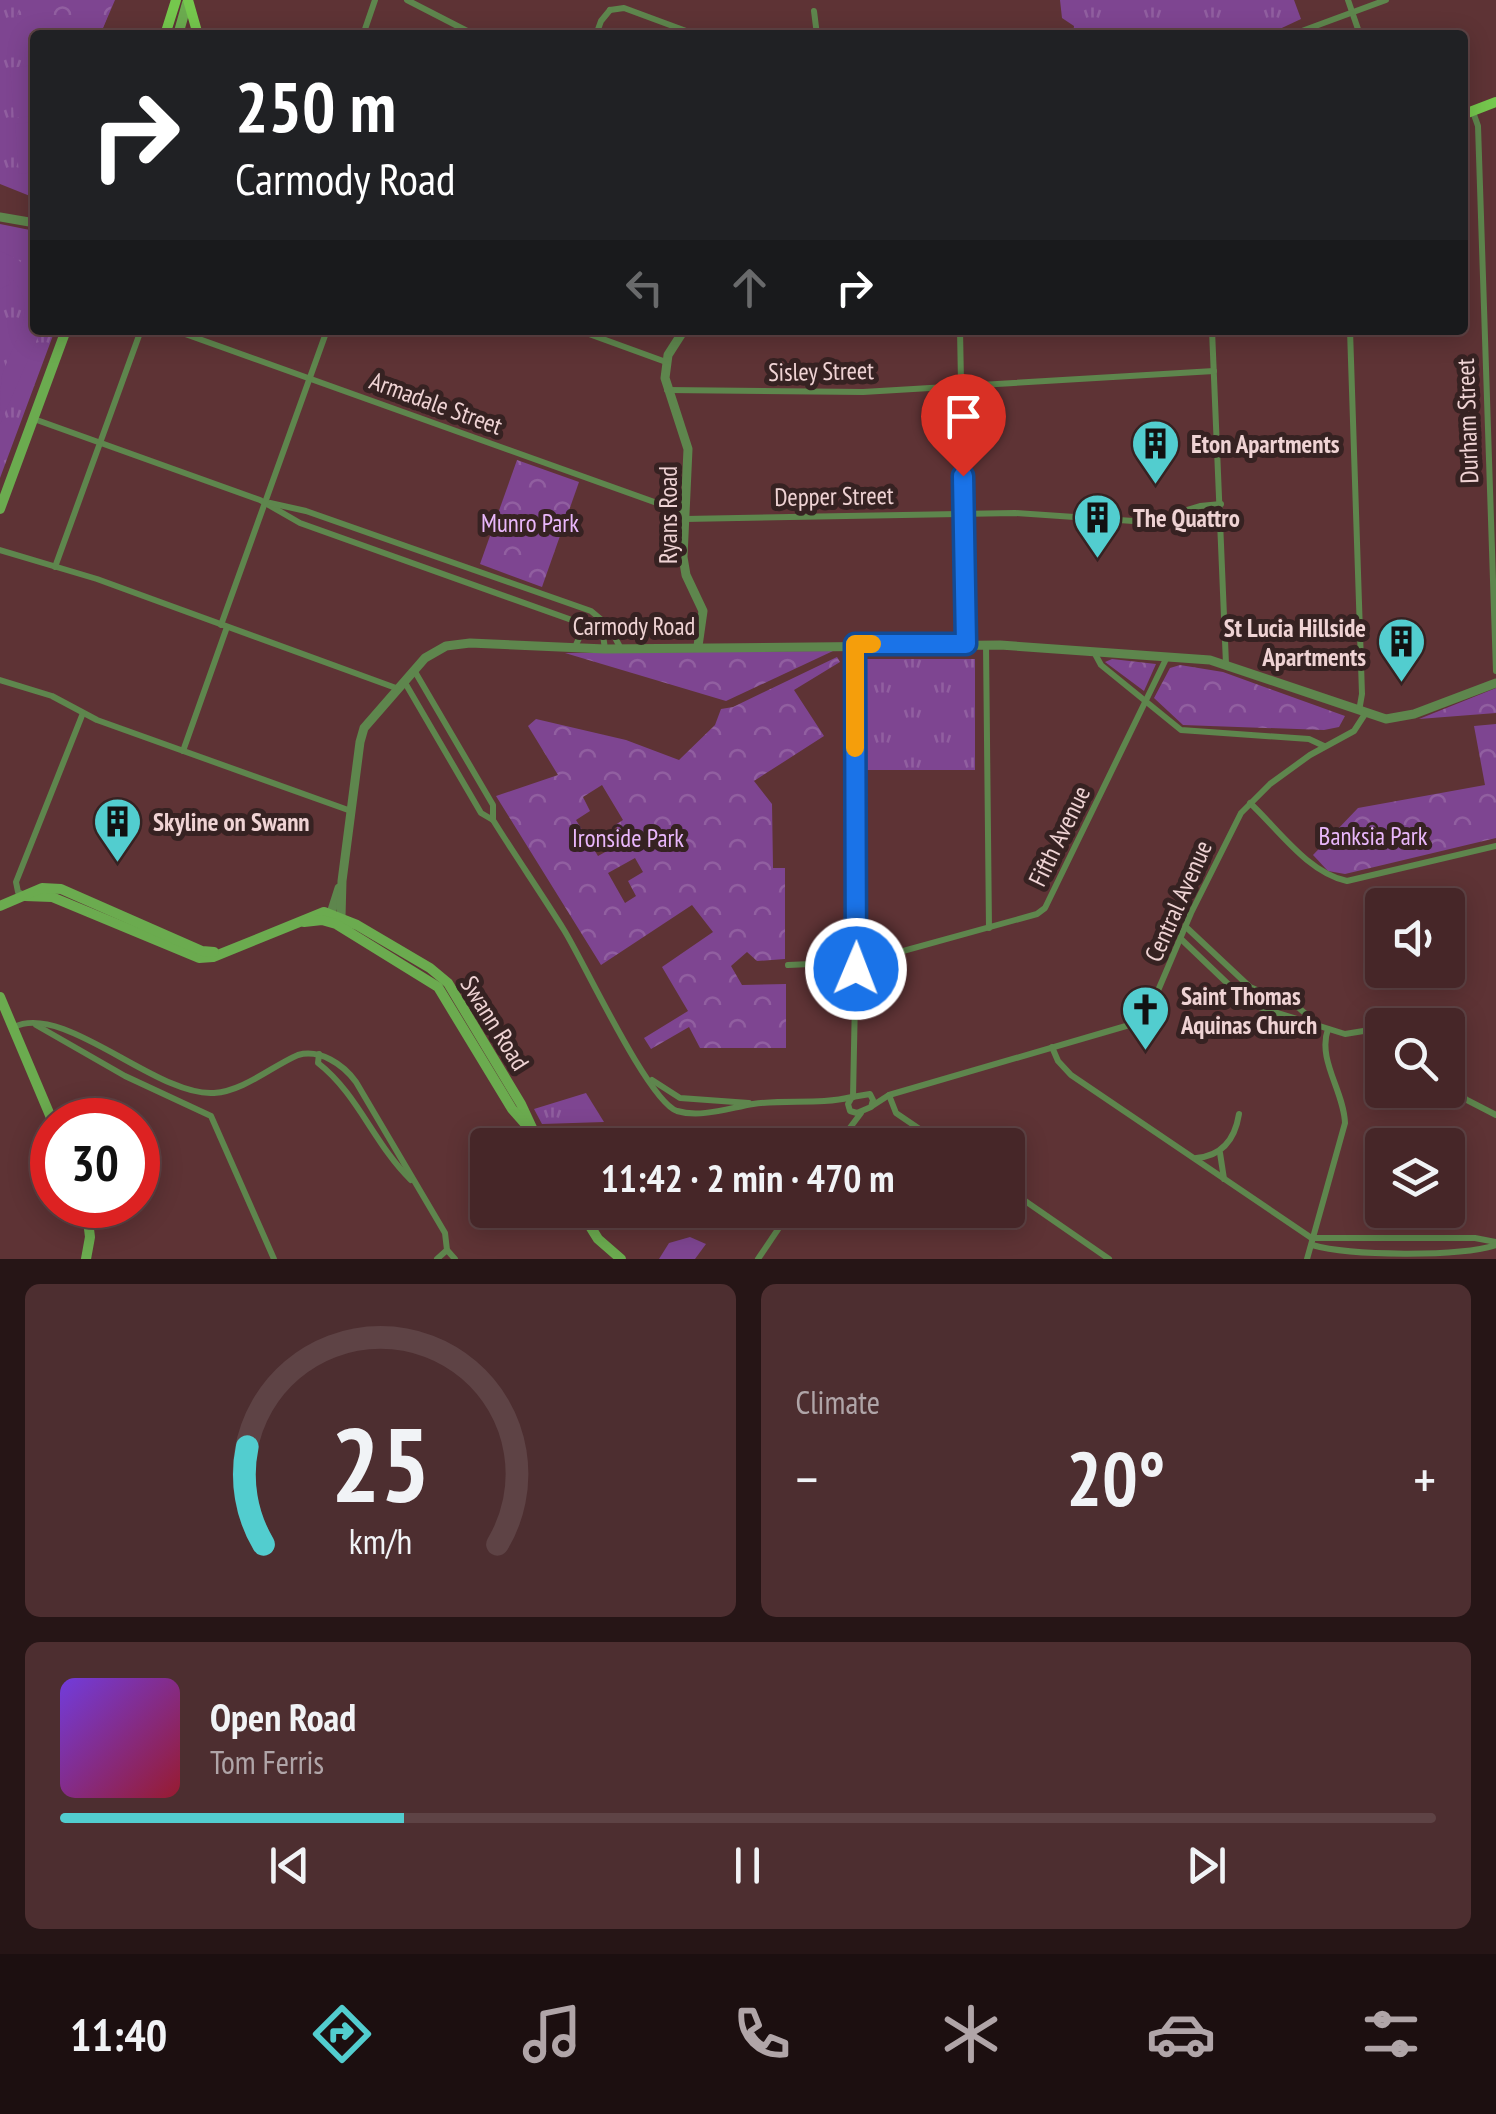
<!DOCTYPE html>
<html lang="en">
<head>
<meta charset="utf-8">
<style>
	:root { --surface:#462628; --page:#4d2e30; --text:#f1f3f6; --muted:#b0a5a8; --line:#5e4345; --accent:#52cdcf }
	body { margin:0; font-family:"PT Sans Narrow",sans-serif; background:var(--page); color:var(--text); height:100vh; display:flex; flex-direction:column; font-size:38px; white-space:nowrap }
	* { box-sizing:border-box; margin:0 }
	p { font-size:32px; color:var(--muted) }
	.icon { flex:none; width:55px; height:55px; fill:none; stroke:currentColor; stroke-width:2; stroke-linecap:round; stroke-linejoin:round }
	.map { position:relative; height:1259px; overflow:hidden }
	.panel { display:flex; flex-direction:column; gap:25px; padding:25px; background:#261516; flex:1 }
	.panel>* { flex:none }
	.top-card { position:absolute; left:30px; top:30px; width:1438px; height:305px; border-radius:10px; box-shadow:0 5px 25px #0003,0 0 0 2px var(--line); background:#202124; color:#fff; overflow:hidden }
	.buttons { position:absolute; left:1365px; top:888px; display:grid; gap:20px }
	.buttons a { display:grid; place-items:center; width:100px; height:100px; border-radius:10px; background:var(--surface); box-shadow:0 5px 25px #0003,0 0 0 2px var(--line); font-size:50px }
	.speed { position:absolute; left:30px; top:1098px; display:flex; gap:20px; font-size:50px; font-weight:700; text-align:center }
	.speed>* { display:grid; place-content:center; width:130px; height:130px; border-radius:50%; background:var(--surface); box-shadow:0 5px 25px #0003,0 0 0 2px var(--line); line-height:1 }
	.speed .limit { border:15px solid #d22; background:#fff; color:#111 }
	.pin { position:absolute; display:grid; place-items:center; width:85px; height:85px; color:#fff; margin:-102px -42px; border-radius:50% 50% 50% 0; rotate:-45deg; box-shadow:0 0 10px #0007 }
	.pin .icon { rotate:45deg }
	.me { position:absolute; width:110px; margin:-55px; rotate:1deg; stroke-linejoin:round; filter:drop-shadow(0 0 8px #0008) }
	.turn { display:flex; align-items:center; gap:35px; height:210px; padding:0 40px; font-size:45px }
	.turn .icon { width:130px; height:130px; stroke-width:2.5 }
	.turn b { display:block; font-size:70px; line-height:85px }
	.lanes { display:flex; align-items:center; height:95px; padding:0 40px; background:#0003; justify-content:center; gap:50px; direction:ltr }
	.lanes .off { opacity:.35 }
	.big { font-size:75px; font-weight:600; line-height:1.1 }
	.panel .card { flex:1; display:flex; flex-direction:column; justify-content:center; gap:15px; min-width:0; padding:0 35px; border-radius:15px; background:var(--page) }
	.panel .dial { align-items:center; gap:0 }
	.dial svg { height:260px; overflow:visible; fill:none; stroke:var(--line); stroke-width:7; stroke-linecap:round; text-anchor:middle }
	.dial text { fill:var(--text); stroke:none }
	.song { display:flex; align-items:center; gap:30px }
	.cover { width:120px; height:120px; border-radius:15px; background:linear-gradient(135deg,hsl(260 70% 55%),hsl(350 70% 35%)) }
	.played { height:10px; border-radius:5px; background:linear-gradient(90deg,var(--accent) 25%,var(--line) 25%) }
	.keys { display:flex; justify-content:space-around; direction:ltr }
	.heat { display:flex; justify-content:space-between; align-items:center; font-size:55px; direction:ltr }
	.panel .tiles { flex:1; display:grid; gap:25px; grid-template-columns:1fr 1fr }
	.card:last-child { grid-column:span 2 }
	.trip { position:absolute; left:470px; top:1128px; width:555px; height:100px; border-radius:10px; background:var(--surface); box-shadow:0 5px 25px #0003,0 0 0 2px var(--line); font-weight:600; line-height:100px; text-align:center }
	.menu { display:flex; height:160px; justify-content:space-around; align-items:center; background:#1c0f10; color:var(--muted) }
	.menu .icon { width:70px; height:70px }
	.menu .on { color:var(--accent) }
	.menu b { font-size:45px; color:var(--text) }
	.map>svg:first-child { display:block }
</style>
</head>
<body>
<div class="map">
<svg width="1496" height="1259" viewBox="0 0 1496 1259">
	<defs>
		<pattern id="grass-tufts" width="24" height="20" patternUnits="userSpaceOnUse" patternTransform="scale(2.5)"><rect width="24" height="20" fill="#7e4591"/><path d="M3 7l-1-3M5 7V3M7 7l1-3M15 17l-1-3M17 17v-4M19 17l1-3" fill="none" stroke="#915fa0"/></pattern>
		<pattern id="forest-crowns" width="20" height="18" patternUnits="userSpaceOnUse" patternTransform="scale(2.5)"><rect width="20" height="18" fill="#7e4591"/><path d="M2 6a3 3 0 1 1 6 0M12 15a3 3 0 1 1 6 0" fill="none" stroke="#915fa0"/></pattern>
	</defs>
	<rect width="100%" height="100%" fill="#5e3335"/>
	<g fill="url(#grass-tufts)">
		<polygon points="0,0 115,0 100,35 35,35 35,198 0,184"/>
		<polygon points="1060,0 1294,0 1301,19 1267,35 1073,35 1074,26 1062,18"/>
		<polygon points="0,224 35,231 35,330 55,330 0,478"/>
		<rect x="864" y="659" width="111" height="111"/>
		<polygon points="586,1093 604,1122 542,1124 534,1109"/>
	</g>
	<g fill="url(#forest-crowns)" fill-rule="evenodd">
		<polygon points="24,0 114,0 100,35 35,35 35,46 6,39"/>
		<polygon points="517,460 579,482 542,587 480,564"/>
		<polygon points="833,651 726,701 565,653"/>
		<path d="M 837,657 L 840,662 L 794,690 L 824,736 L 754,781 L 772,804 L 773,868 L 785,868 L 785,959 L 757,961 L 747,952 L 731,966 L 742,985 L 786,984 L 786,1048 L 700,1048 L 689,1027 L 651,1049 L 644,1038 L 688,1011 L 662,967 L 713,932 L 692,905 L 601,965 L 496,796 L 558,775 L 528,726 L 536,719 L 626,740 L 679,760 L 715,725 L 721,709 L 733,707 ZM 602,785 L 623,820 L 615,825 L 621,834 L 603,845 L 607,851 L 598,856 L 576,820 L 590,811 L 583,797 ZM 635,858 L 643,872 L 628,881 L 636,896 L 625,903 L 608,873 Z"/>
		<polygon points="1112,659 1156,664 1144,691 1105,662"/>
		<polygon points="1180,665 1223,672 1345,716 1339,727 1324,730 1183,725 1154,698 1170,668"/>
		<polygon points="1496,688 1496,713 1419,719"/>
		<polygon points="1496,724 1496,838 1345,874 1328,871 1313,855 1358,808 1485,785 1474,726"/>
	</g>
	<g fill="#7e4591">
		<polygon points="35,65 35,116 14,118 10,68"/>
		<polygon points="35,122 35,172 19,174 15,124"/>
		<path d="M 0,251 L 17,259 L 35,275 L 35,330 L 41,330 L 0,424 C 0,409 0,390 2,376 C 13,340 44,306 7,274 L 11,284 L 0,289 Z"/>
		<polygon points="690,1237 706,1244 695,1259 659,1259 669,1243"/>
	</g>
	<g fill="none" stroke-linecap="round" stroke-linejoin="round">
		<g stroke="#5e864d" stroke-width="6">
			<polyline points="407,0 475,35"/>
			<polyline points="1348,0 1360,35"/>
			<polyline points="610,10 624,8 697,35"/>
			<polyline points="814,11 817,35"/>
			<polyline points="363,35 375,0"/>
			<polyline points="596,35 601,21 610,10"/>
			<polyline points="1018,35 1049,31 1062,35"/>
			<polyline points="1291,35 1386,0"/>
			<polyline points="1473,112 1478,126 1496,671"/>
			<polyline points="174,330 685,513"/>
			<polyline points="578,330 666,362"/>
			<polyline points="960,330 966,644"/>
			<polyline points="1212,330 1226,664"/>
			<polyline points="1350,330 1362,694 1359,711"/>
			<polyline points="667,390 863,392 1214,371"/>
			<polyline points="34,419 260,500 300,523 597,629 603,635 605,649"/>
			<polyline points="270,503 306,511 591,611 609,626 621,649"/>
			<polyline points="685,519 1015,513 1148,522 1200,506 1221,504"/>
			<polyline points="0,550 97,579 396,688"/>
			<polyline points="55,567 141,330"/>
			<polyline points="221,625 327,330"/>
			<polyline points="986,645 989,928"/>
			<polyline points="575,647 580,636 581,623"/>
			<polyline points="1094,652 1101,665 1181,730 1309,739 1324,746"/>
			<polyline points="414,670 493,805 493,820"/>
			<polyline points="0,680 52,696 97,720 351,811"/>
			<path d="M 404,681 L 481,813 L 493,820 C 516,857 541,893 564,930 C 584,962 648,1101 677,1111 C 701,1118 729,1108 753,1104 C 786,1099 819,1105 852,1097"/>
			<polyline points="183,751 227,627"/>
			<path d="M 1250,803 C 1278,829 1308,873 1347,881 L 1496,846"/>
			<polyline points="24,895 18,892 16,882 83,713"/>
			<polyline points="1186,927 1250,987 1299,1008 1317,1024"/>
			<polyline points="1181,939 1249,1004 1345,1034 1382,1028"/>
			<polyline points="856,964 1037,914 1045,908 1167,657"/>
			<polyline points="788,965 856,962"/>
			<polyline points="36,1025 125,1076 211,1116 274,1259"/>
			<polyline points="1394,1025 1428,1017 1440,1025"/>
			<path d="M 14,1027 C 64,1002 157,1097 214,1093 C 244,1091 272,1066 298,1055 C 320,1049 343,1064 356,1082 L 445,1233 L 447,1250 L 455,1259"/>
			<polyline points="1052,1047 1058,1061 1071,1075 1313,1239"/>
			<polyline points="1448,1049 1465,1099 1496,1115"/>
			<path d="M 319,1054 L 318,1063 C 358,1094 374,1144 411,1180"/>
			<polyline points="652,1080 680,1098 749,1103"/>
			<polygon points="870,1094 873,1100 871,1107 857,1113 850,1111 848,1104 852,1097"/>
			<polyline points="889,1095 896,1113 943,1145"/>
			<polyline points="853,1097 856,950 855,644"/>
			<polyline points="872,1106 889,1095 1126,1026 1142,1018 1151,1007 1191,913 1241,813 1270,784 1310,755 1354,731 1365,714"/>
			<polyline points="837,1145 861,1113"/>
			<polyline points="1220,1153 1224,1179"/>
			<path d="M 1196,1158 C 1222,1156 1235,1139 1239,1114"/>
			<polyline points="1008,1189 1109,1259"/>
			<polyline points="1314,1238 1475,1238 1496,1242"/>
			<path d="M 1312,1245 C 1351,1256 1458,1257 1496,1245"/>
			<polyline points="437,1259 447,1250"/>
			<polyline points="758,1259 791,1210"/>
			<path d="M 1307,1259 L 1345,1123 C 1344,1091 1317,1060 1328,1029"/>
		</g>
		<g stroke="#5e864d" stroke-width="9">
			<polyline points="0,217 35,223"/>
			<polyline points="684,330 668,355 665,378 688,449 683,557 686,575 703,611 698,646"/>
			<polyline points="331,913 339,888"/>
			<polyline points="341,917 342,881 360,742 364,728 425,658 446,646 470,643 605,649 1000,645 1210,660 1386,719 1414,714 1496,683"/>
		</g>
		<g stroke="#6bab4f" stroke-width="10">
			<polyline points="178,35 187,3"/>
			<polyline points="0,509 66,330"/>
			<polyline points="25,896 52,897 199,958 213,957 324,912 357,925 430,968 448,983 521,1104 540,1145"/>
			<polyline points="0,906 42,888 61,889 202,951 214,952"/>
			<polyline points="304,922 322,920 336,924 438,987 512,1109 527,1126"/>
			<polyline points="0,997 52,1120"/>
			<polyline points="580,1210 598,1239 621,1259"/>
			<polyline points="86,1259 90,1237 86,1205"/>
		</g>
		<g stroke="#75c74d" stroke-width="10">
			<polyline points="188,0 198,35"/>
			<polyline points="165,35 176,0"/>
			<polyline points="1462,115 1496,102"/>
		</g>
	</g>
	<g fill="none" stroke-linecap="round" stroke-linejoin="round">
		<defs>
			<polyline id="route" points="856,969 855,644 966,644 963,476"/>
		</defs>
		<use href="#route" stroke="#114b97" stroke-width="25"/>
		<use href="#route" stroke="#1a73e8" stroke-width="18"/>
		<polyline stroke="#f59e0b" stroke-width="18" points="855,748 855,644 872,644"/>
	</g>
	<defs>
		<symbol id="building-pin" viewBox="-11 -11 22 30"><path d="M0 17L-7.5 6A9.5 9.5 0 1 1 7.5 6Z" fill="#52cdcf" stroke="#362222"/><path d="M-4-6H4V6H1V3H-1V6H-4ZM-2.5-4.3h1.7v1.8h-1.7ZM.8-4.3h1.7v1.8H.8ZM-2.5-1h1.7V.8h-1.7ZM.8-1h1.7V.8H.8Z" fill="#111"/></symbol>
		<symbol id="church-pin" viewBox="-11 -11 22 30"><path d="M0 17L-7.5 6A9.5 9.5 0 1 1 7.5 6Z" fill="#52cdcf" stroke="#362222"/><path d="M-1.2-6h2.4v3.5h3.3v2.4h-3.3V6h-2.4V-.1h-3.3v-2.4h3.3Z" fill="#111"/></symbol>
	</defs>
	<g fill-rule="evenodd">
		<use href="#building-pin" x="1128" y="416" width="55" height="75"/>
		<use href="#building-pin" x="1070" y="490" width="55" height="75"/>
		<use href="#building-pin" x="1374" y="614" width="55" height="75"/>
		<use href="#building-pin" x="90" y="794" width="55" height="75"/>
		<use href="#church-pin" x="1118" y="982" width="55" height="75"/>
	</g>
	<g text-anchor="middle" dominant-baseline="central" stroke-width="10" stroke-linejoin="round" paint-order="stroke">
		<g font-size="25" fill="#efd3d4" stroke="#362222">
			<text transform="translate(821 371) rotate(-1)">Sisley Street</text>
			<text transform="translate(436 403) rotate(20)">Armadale Street</text>
			<text transform="translate(1467 421) rotate(-92)">Durham Street</text>
			<text transform="translate(834 496) rotate(-1)">Depper Street</text>
			<text transform="translate(668 515) rotate(-90)">Ryans Road</text>
			<text x="634" y="626">Carmody Road</text>
			<text transform="translate(1059 836) rotate(-64)">Fifth Avenue</text>
			<text transform="translate(1178 901) rotate(-66)">Central Avenue</text>
			<text transform="translate(495 1023) rotate(58)">Swann Road</text>
		</g>
		<g font-size="25" font-weight="bold" fill="#efd3d4" stroke="#362222" text-anchor="start">
			<text x="1191" y="444">Eton Apartments</text>
			<text x="1133" y="518">The Quattro</text>
			<text x="1366" y="628" text-anchor="end">St Lucia Hillside<tspan x="1366" dy="29">Apartments</tspan></text>
			<text x="153" y="822">Skyline on Swann</text>
			<text x="1181" y="996">Saint Thomas<tspan x="1181" dy="29">Aquinas Church</tspan></text>
		</g>
		<g font-size="25" fill="#e9b7fb" stroke="#362222">
			<text x="530" y="523">Munro Park</text>
			<text x="1373" y="836">Banksia Park</text>
			<text x="628" y="838">Ironside Park</text>
		</g>
	</g>
</svg>
<div class="buttons">
<a><svg class="icon" aria-label="sound" viewBox="0 0 24 24"><path d="M4 9h4l5-4v14l-5-4H4zM17 9q2 3 0 6"/></svg></a>
<a><svg class="icon" aria-label="search" viewBox="0 0 24 24"><circle cx="10" cy="10" r="6"/><path d="M15 15l6 6"/></svg></a>
<a><svg class="icon" aria-label="layers" viewBox="0 0 24 24"><path d="M12 4l9 5-9 5-9-5zM3 14l9 5 9-5"/></svg></a>
</div>
<div class="speed"><div class="limit">30</div></div>
<div class="pin" style="left:963px;top:476px;background:#d93025"><svg class="icon" aria-label="arrive" viewBox="0 0 24 24"><path d="M6 21V4h12l-3 4 3 4H6"/></svg></div>
<svg class="me" style="left:856px;top:969px" viewBox="-20 -20 40 40"><circle r="17" fill="#1a73e8" stroke="#fff" stroke-width="3"/><path d="M0-11L8 9 0 5-8 9z" fill="#fff"/></svg>
<div class="trip">11:42 · 2 min · 470 m</div>
<div class="top-card">
<div class="turn"><svg class="icon" aria-label="right" viewBox="0 0 24 24"><path d="M7 20v-9h11M14 6l5 5-5 5"/></svg><div><b>250 m</b>Carmody Road</div></div>
<div class="lanes"><svg class="icon off" aria-label="left" viewBox="0 0 24 24"><path d="M17 20v-9H6M10 6l-5 5 5 5"/></svg><svg class="icon off" aria-label="ahead" viewBox="0 0 24 24"><path d="M12 20V5M6 11l6-6 6 6"/></svg><svg class="icon" aria-label="right" viewBox="0 0 24 24"><path d="M7 20v-9h11M14 6l5 5-5 5"/></svg></div>
</div>
</div>
<section class="panel">
<div class="tiles">
<div class="card dial"><svg viewBox="0 0 100 80">
<path d="M14 69A42 42 0 1 1 86 69"/>
<path d="M14 69A42 42 0 0 1 9 39" stroke="#52cdcf"/>
<text x="50" y="56" font-size="32" font-weight="700">25</text>
<text x="50" y="72" font-size="11">km/h</text>
</svg></div>
<div class="card"><p>Climate</p>
<div class="heat"><a>−</a><b class="big">20°</b><a>+</a></div>
</div>
<div class="card">
<div class="song"><i class="cover"></i><div><b>Open Road</b><p>Tom Ferris</p></div></div>
<div class="played"></div>
<div class="keys"><svg class="icon" aria-label="previous" viewBox="0 0 24 24"><path d="M18 5L8 12l10 7zM5 5v14"/></svg><svg class="icon" aria-label="pause" viewBox="0 0 24 24"><path d="M8 5v14M16 5v14"/></svg><svg class="icon" aria-label="next" viewBox="0 0 24 24"><path d="M6 5l10 7-10 7zM19 5v14"/></svg></div>
</div>
</div>
</section>
<nav class="menu">
<b>11:40</b>
<svg class="icon on" aria-label="directions" viewBox="0 0 24 24"><path d="M12 3l9 9-9 9-9-9zM9 14v-3h6M13 9l2 2-2 2"/></svg>
<svg class="icon" aria-label="music" viewBox="0 0 24 24"><path d="M9 18V5l10-2v13"/><circle cx="6" cy="18" r="3"/><circle cx="16" cy="16" r="3"/></svg>
<svg class="icon" aria-label="phone" viewBox="0 0 24 24"><path d="M5 4h4l2 5-3 2q2 4 5 5l2-3 5 2v4C11 20 4 13 5 4z"/></svg>
<svg class="icon" aria-label="climate" viewBox="0 0 24 24"><path d="M12 3v18M4 7l16 10M4 17L20 7"/></svg>
<svg class="icon" aria-label="car" viewBox="0 0 24 24"><path d="M5 17H2v-5l4-1 3-4h7l3 4 3 1v5h-3M9 17h6M6 11h13"/><circle cx="7" cy="17" r="2"/><circle cx="17" cy="17" r="2"/></svg>
<svg class="icon" aria-label="filters" viewBox="0 0 24 24"><path d="M4 7h16M4 17h16"/><circle cx="9" cy="7" r="2"/><circle cx="15" cy="17" r="2"/></svg>
</nav>
</body>
</html>
